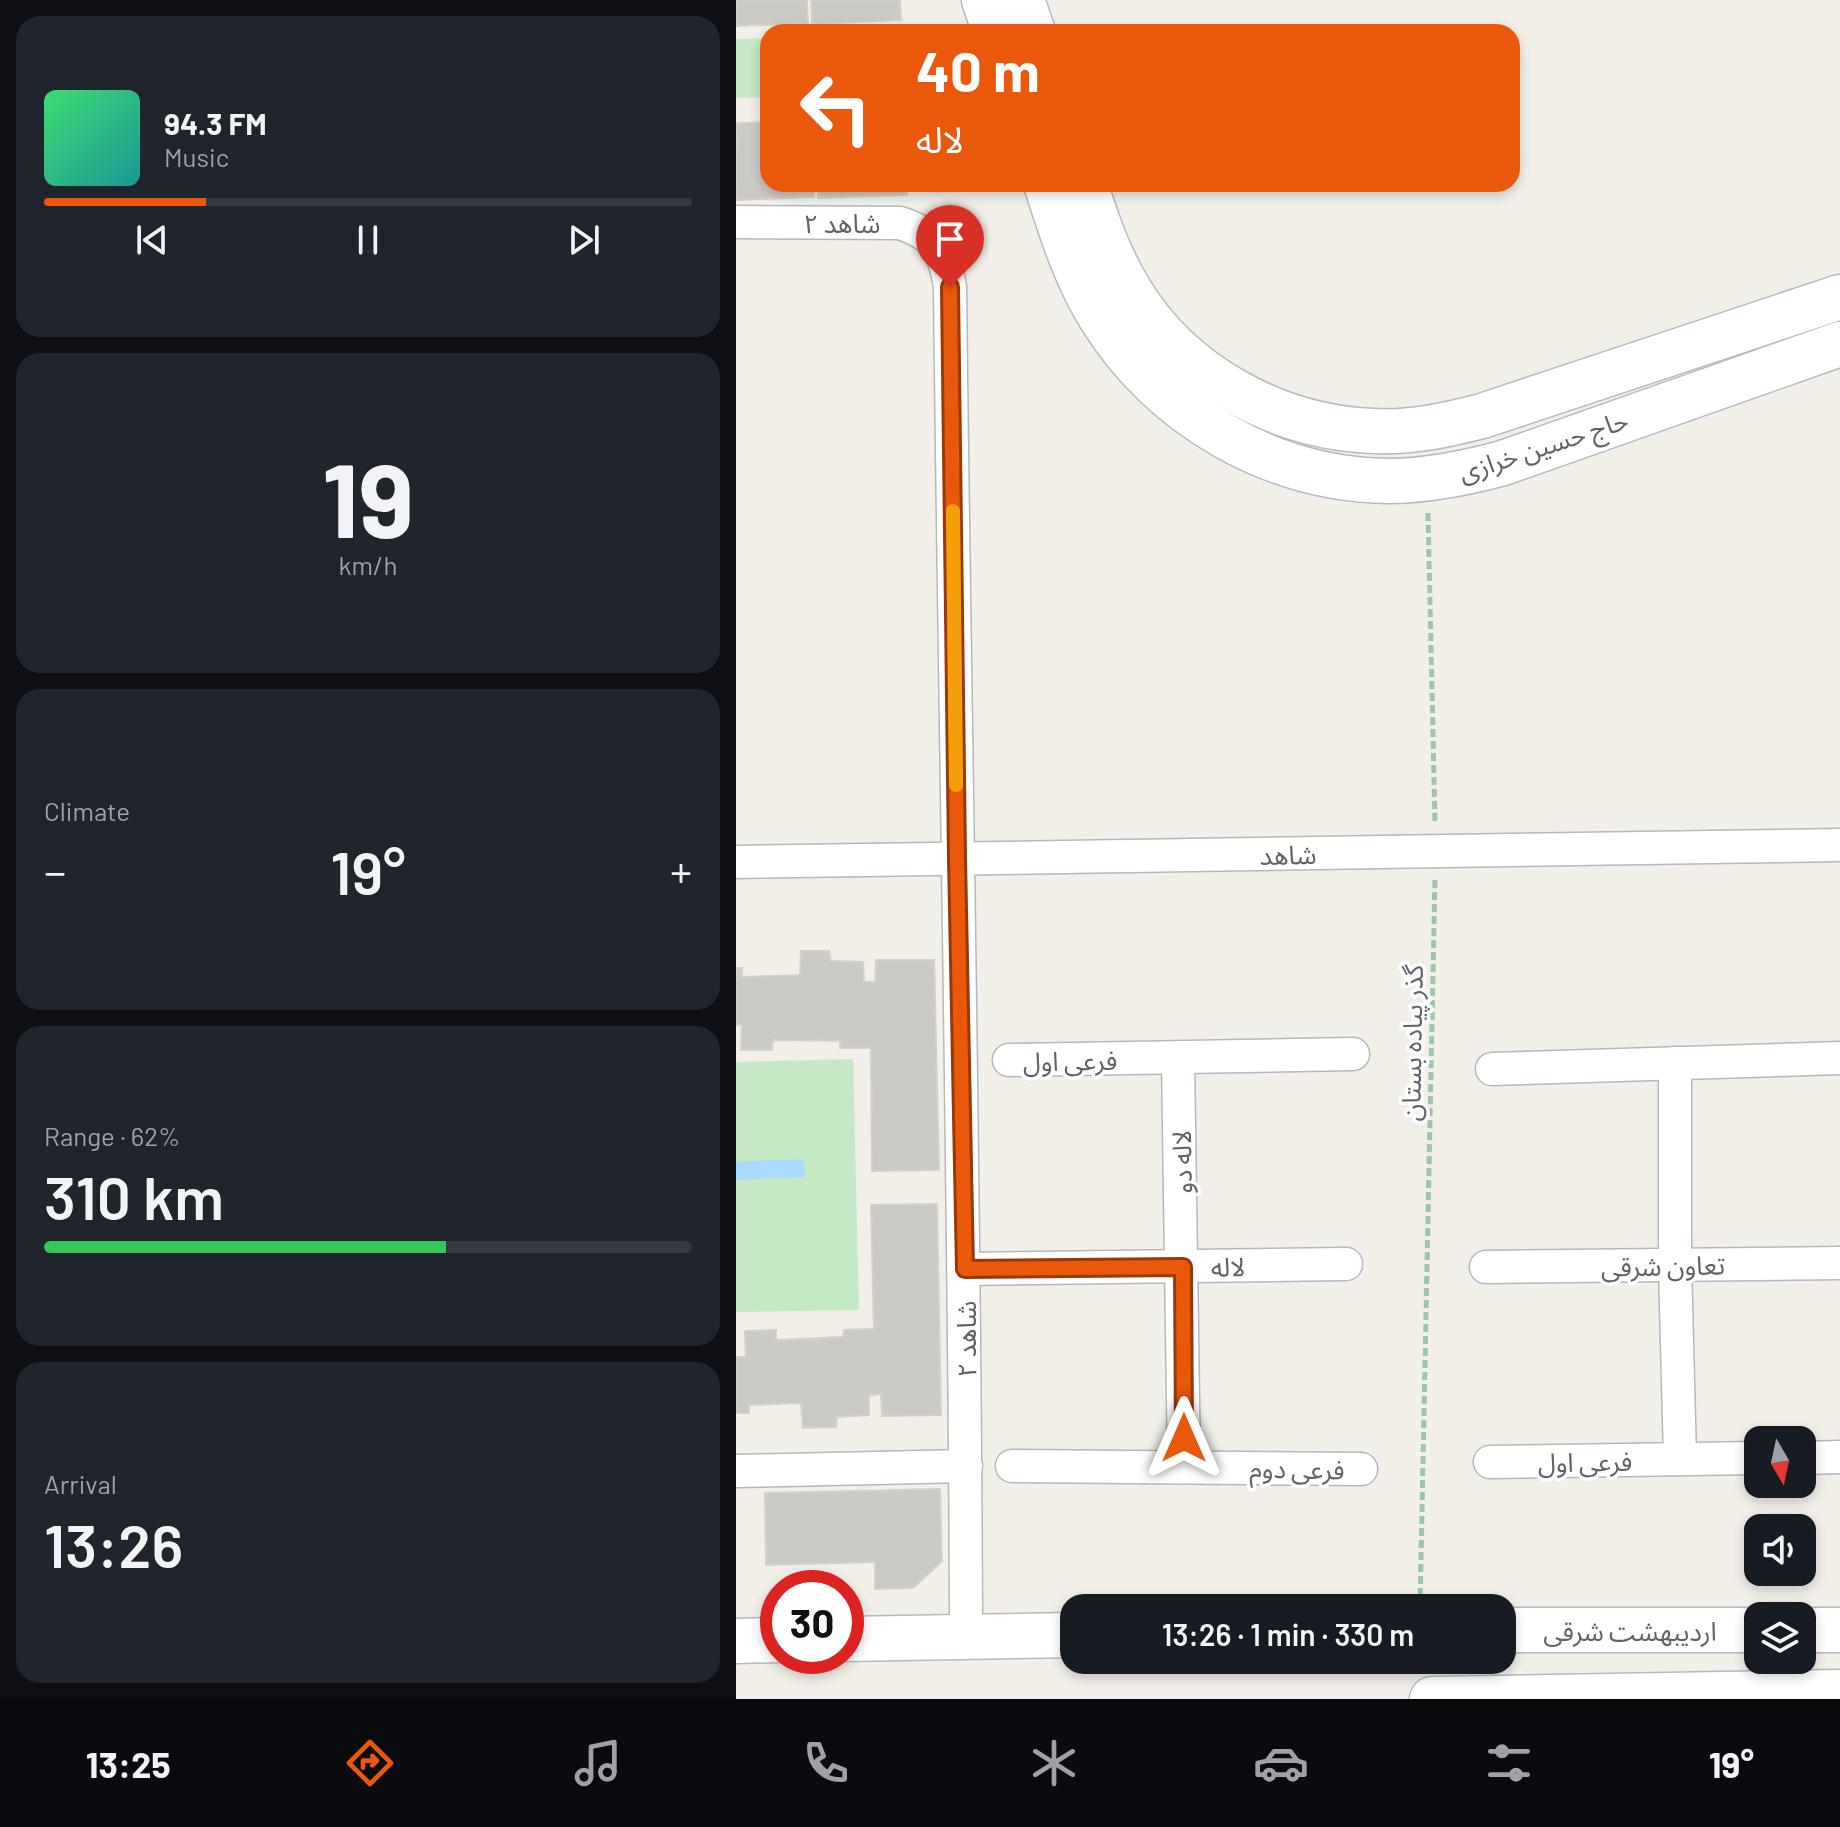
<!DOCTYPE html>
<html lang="en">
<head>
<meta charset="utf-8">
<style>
	:root { --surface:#171b24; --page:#20242c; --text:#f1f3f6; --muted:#9ea1a6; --line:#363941; --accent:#ea580c }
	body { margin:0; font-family:Barlow,"Noto Sans Arabic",sans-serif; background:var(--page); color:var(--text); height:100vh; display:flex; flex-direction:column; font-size:30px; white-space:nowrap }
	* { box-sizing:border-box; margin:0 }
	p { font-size:26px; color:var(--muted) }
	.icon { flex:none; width:44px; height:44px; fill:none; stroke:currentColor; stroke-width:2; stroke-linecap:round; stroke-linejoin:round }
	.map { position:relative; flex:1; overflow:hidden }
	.panel { display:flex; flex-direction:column; gap:16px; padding:16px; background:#0d0f14; width:736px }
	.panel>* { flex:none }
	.top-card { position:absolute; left:24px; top:24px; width:760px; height:168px; border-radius:24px; box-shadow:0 4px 12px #0003; background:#ea580c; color:#fff; overflow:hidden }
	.needle { width:52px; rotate:171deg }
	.buttons { position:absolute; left:1008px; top:1426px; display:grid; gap:16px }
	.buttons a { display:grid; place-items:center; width:72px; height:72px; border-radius:16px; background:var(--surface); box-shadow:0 4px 12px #0003; font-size:40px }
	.speed { position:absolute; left:24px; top:1570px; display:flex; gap:16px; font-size:40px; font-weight:700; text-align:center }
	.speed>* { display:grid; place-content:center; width:104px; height:104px; border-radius:50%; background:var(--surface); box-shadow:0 4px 12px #0003; line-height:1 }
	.speed .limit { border:12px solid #d22; background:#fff; color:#111 }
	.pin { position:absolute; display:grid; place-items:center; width:68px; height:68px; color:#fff; margin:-82px -34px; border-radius:50% 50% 50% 0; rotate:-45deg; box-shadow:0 0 8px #0007 }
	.pin .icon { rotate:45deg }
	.me { position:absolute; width:88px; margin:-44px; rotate:0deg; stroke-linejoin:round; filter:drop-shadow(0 0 6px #0008) }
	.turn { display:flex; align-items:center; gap:28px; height:168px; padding:0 24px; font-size:36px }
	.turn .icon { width:104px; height:104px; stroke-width:2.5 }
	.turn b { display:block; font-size:56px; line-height:68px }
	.big { font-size:60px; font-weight:600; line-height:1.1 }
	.panel .tile { flex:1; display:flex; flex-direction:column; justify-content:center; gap:12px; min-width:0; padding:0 28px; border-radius:24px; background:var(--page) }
	.panel .dial { align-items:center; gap:0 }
	.dial b { font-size:104px; line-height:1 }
	.song { display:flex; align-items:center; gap:24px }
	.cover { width:96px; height:96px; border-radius:12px; background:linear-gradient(135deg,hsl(140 70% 55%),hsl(180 70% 35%)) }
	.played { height:8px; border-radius:4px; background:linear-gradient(90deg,var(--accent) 25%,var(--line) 25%) }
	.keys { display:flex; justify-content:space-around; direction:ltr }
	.heat { display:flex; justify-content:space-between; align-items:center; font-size:44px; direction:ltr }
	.charge { height:12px; border-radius:6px; background:linear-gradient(90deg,#34c759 62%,var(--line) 0) }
	.trip { position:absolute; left:324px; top:1594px; width:456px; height:80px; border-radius:24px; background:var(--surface); box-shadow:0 4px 12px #0003; font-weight:600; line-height:80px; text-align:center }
	.dock { display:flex; height:128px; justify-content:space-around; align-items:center; background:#090b0e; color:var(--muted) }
	.dock .icon { width:56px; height:56px }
	.dock .selected { color:var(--accent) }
	.dock b { font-size:36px; color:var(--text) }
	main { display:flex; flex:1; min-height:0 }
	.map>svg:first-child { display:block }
</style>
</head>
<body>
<main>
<section class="panel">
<div class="tile">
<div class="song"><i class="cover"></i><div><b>94.3 FM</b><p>Music</p></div></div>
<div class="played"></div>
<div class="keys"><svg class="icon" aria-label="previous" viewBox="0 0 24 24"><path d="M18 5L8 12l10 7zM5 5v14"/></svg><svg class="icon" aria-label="pause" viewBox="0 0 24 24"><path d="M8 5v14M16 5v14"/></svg><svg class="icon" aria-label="next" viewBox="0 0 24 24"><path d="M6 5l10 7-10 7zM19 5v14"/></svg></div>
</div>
<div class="tile dial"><b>19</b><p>km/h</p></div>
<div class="tile"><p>Climate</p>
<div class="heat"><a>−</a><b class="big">19°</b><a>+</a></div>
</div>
<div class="tile"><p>Range · 62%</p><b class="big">310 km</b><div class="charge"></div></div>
<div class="tile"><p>Arrival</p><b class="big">13:26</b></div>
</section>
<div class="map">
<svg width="1104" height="1699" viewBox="0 0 1104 1699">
	<rect width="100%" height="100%" fill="#f1efe8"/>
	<g fill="#c5e8c5">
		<polygon points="32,38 32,97 0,98 0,39"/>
		<polygon points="117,1059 123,1310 0,1312 0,1062"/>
	</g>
	<polygon fill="#aadaff" points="68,1159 69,1177 0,1180 0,1162"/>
	<g fill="#cccac5" stroke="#d6d1c6" stroke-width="2">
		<polygon points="0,0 71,0 72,23 0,26"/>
		<polygon points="75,0 164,0 165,20 76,24"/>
		<polygon points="32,122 32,184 78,184 78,197 0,200 1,123"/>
		<polygon points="82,184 171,184 171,195 82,198"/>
		<polygon points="65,951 93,951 95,961 127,962 128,982 139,982 140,960 198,960 203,1170 136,1171 135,1048 104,1048 104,1041 37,1040 36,1050 5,1050 6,1025 0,1025 0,968 6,968 6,977 64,975"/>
		<polygon points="201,1204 205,1415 146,1416 145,1394 133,1395 133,1415 101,1417 100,1427 67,1428 65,1403 13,1405 13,1413 0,1413 0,1357 10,1357 9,1331 40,1330 40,1340 107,1337 108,1330 138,1329 135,1205"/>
		<polygon points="204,1489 206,1561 177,1588 139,1589 139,1562 30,1565 29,1493"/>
	</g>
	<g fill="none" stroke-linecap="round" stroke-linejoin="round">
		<defs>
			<g id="street">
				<path d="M 0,222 L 164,223 C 201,235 208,250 214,287 C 219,737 229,1187 230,1637"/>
				<polyline points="0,862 1104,845"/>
				<polyline points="442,1058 448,1466"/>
				<polyline points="273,1060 617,1054"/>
				<polyline points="939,1063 939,1265 944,1459"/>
				<polyline points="756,1069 1104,1058"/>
				<polyline points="750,1267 1104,1263"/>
				<polyline points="229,1269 610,1264"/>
				<polyline points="1066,1458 1104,1457"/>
				<polyline points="754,1462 1022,1458"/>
				<polyline points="276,1466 625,1469"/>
				<polyline points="0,1471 230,1466"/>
			</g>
			<g id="secondary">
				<polyline points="248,0 259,32"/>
				<polyline points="286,0 297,32"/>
				<path d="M 310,184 C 325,230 339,277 365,318 C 427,417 537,480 653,481 C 692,481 730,473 767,463 L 1104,344"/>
				<path d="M 349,184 C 361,221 373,257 394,291 C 444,374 541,428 638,431 C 675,433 711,425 746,416 L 1104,297"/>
				<polyline points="766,1630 1022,1630"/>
				<polyline points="1066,1630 1104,1630"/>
				<polyline points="110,1639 338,1635"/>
				<polyline points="0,1641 42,1640"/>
				<polyline points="696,1699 1104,1692"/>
			</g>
		</defs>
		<use href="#street" stroke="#b5b8bc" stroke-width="35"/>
		<use href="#secondary" stroke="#b6babf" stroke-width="47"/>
		<g stroke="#9cc7a9" stroke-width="5" stroke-dasharray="8 4" stroke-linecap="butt">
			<polyline points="692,513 699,823"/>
			<polyline points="684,1608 699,877"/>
		</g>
		<use href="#street" stroke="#fff" stroke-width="32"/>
		<use href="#secondary" stroke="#fff" stroke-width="44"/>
	</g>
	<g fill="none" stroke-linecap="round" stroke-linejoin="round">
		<defs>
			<polyline id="route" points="214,287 221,858 229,1269 447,1267 448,1438"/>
		</defs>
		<use href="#route" stroke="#983908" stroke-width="20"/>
		<use href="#route" stroke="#ea580c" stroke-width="14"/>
		<polyline stroke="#f59e0b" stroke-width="14" points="217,511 220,785"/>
	</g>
	<g text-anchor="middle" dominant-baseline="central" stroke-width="7" stroke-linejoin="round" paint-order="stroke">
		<g font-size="26" fill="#5f6368" stroke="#fff">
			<text x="106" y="222">شاهد ۲</text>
			<text transform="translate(807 445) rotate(-18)">حاج حسین خرازی</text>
			<text transform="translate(552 854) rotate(-1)">شاهد</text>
			<text transform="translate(675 1043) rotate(-89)">گذر پیاده بستان</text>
			<text transform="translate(334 1060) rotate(-1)">فرعی اول</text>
			<text transform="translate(445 1162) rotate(-91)">لاله دو</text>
			<text transform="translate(927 1265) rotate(-1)">تعاون شرقی</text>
			<text transform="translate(492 1266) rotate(-1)">لاله</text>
			<text transform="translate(229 1339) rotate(-90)">شاهد ۲</text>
			<text transform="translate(849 1461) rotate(-1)">فرعی اول</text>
			<text transform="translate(561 1468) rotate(1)">فرعی دوم</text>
			<text x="894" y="1630">اردیبهشت شرقی</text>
		</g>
	</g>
</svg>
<div class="buttons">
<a><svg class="needle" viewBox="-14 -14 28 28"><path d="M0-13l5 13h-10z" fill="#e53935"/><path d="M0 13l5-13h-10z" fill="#9ea1a6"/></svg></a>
<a><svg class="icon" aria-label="sound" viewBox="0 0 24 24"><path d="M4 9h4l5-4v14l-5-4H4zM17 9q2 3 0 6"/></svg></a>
<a><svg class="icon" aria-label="layers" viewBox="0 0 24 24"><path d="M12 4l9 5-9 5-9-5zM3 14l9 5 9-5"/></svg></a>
</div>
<div class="speed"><div class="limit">30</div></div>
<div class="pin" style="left:214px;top:287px;background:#d93025"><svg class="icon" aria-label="arrive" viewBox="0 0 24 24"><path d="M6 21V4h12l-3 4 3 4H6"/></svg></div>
<svg class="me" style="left:448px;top:1438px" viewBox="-20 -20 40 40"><path d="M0-17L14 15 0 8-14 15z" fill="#ea580c" stroke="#fff" stroke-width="4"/></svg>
<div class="trip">13:26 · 1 min · 330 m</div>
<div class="top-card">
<div class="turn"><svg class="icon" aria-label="left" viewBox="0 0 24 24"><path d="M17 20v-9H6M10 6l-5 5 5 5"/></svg><div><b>40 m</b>لاله</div></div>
</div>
</div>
</main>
<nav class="dock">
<b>13:25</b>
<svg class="icon selected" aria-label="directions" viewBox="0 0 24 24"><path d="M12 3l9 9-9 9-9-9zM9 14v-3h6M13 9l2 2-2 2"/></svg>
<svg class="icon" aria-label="music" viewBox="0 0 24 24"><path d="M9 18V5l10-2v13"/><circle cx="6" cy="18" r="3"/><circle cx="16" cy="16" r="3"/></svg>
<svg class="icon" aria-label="phone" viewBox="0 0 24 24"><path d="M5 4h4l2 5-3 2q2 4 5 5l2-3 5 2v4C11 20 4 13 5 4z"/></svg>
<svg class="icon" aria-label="climate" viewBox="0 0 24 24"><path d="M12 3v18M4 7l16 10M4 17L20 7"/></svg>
<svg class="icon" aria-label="car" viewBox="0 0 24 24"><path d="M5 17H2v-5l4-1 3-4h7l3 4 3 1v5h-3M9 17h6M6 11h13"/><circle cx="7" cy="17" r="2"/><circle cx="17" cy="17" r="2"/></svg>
<svg class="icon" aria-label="filters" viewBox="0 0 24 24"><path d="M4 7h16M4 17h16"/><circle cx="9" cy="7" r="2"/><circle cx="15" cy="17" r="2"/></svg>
<b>19°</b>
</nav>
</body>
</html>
